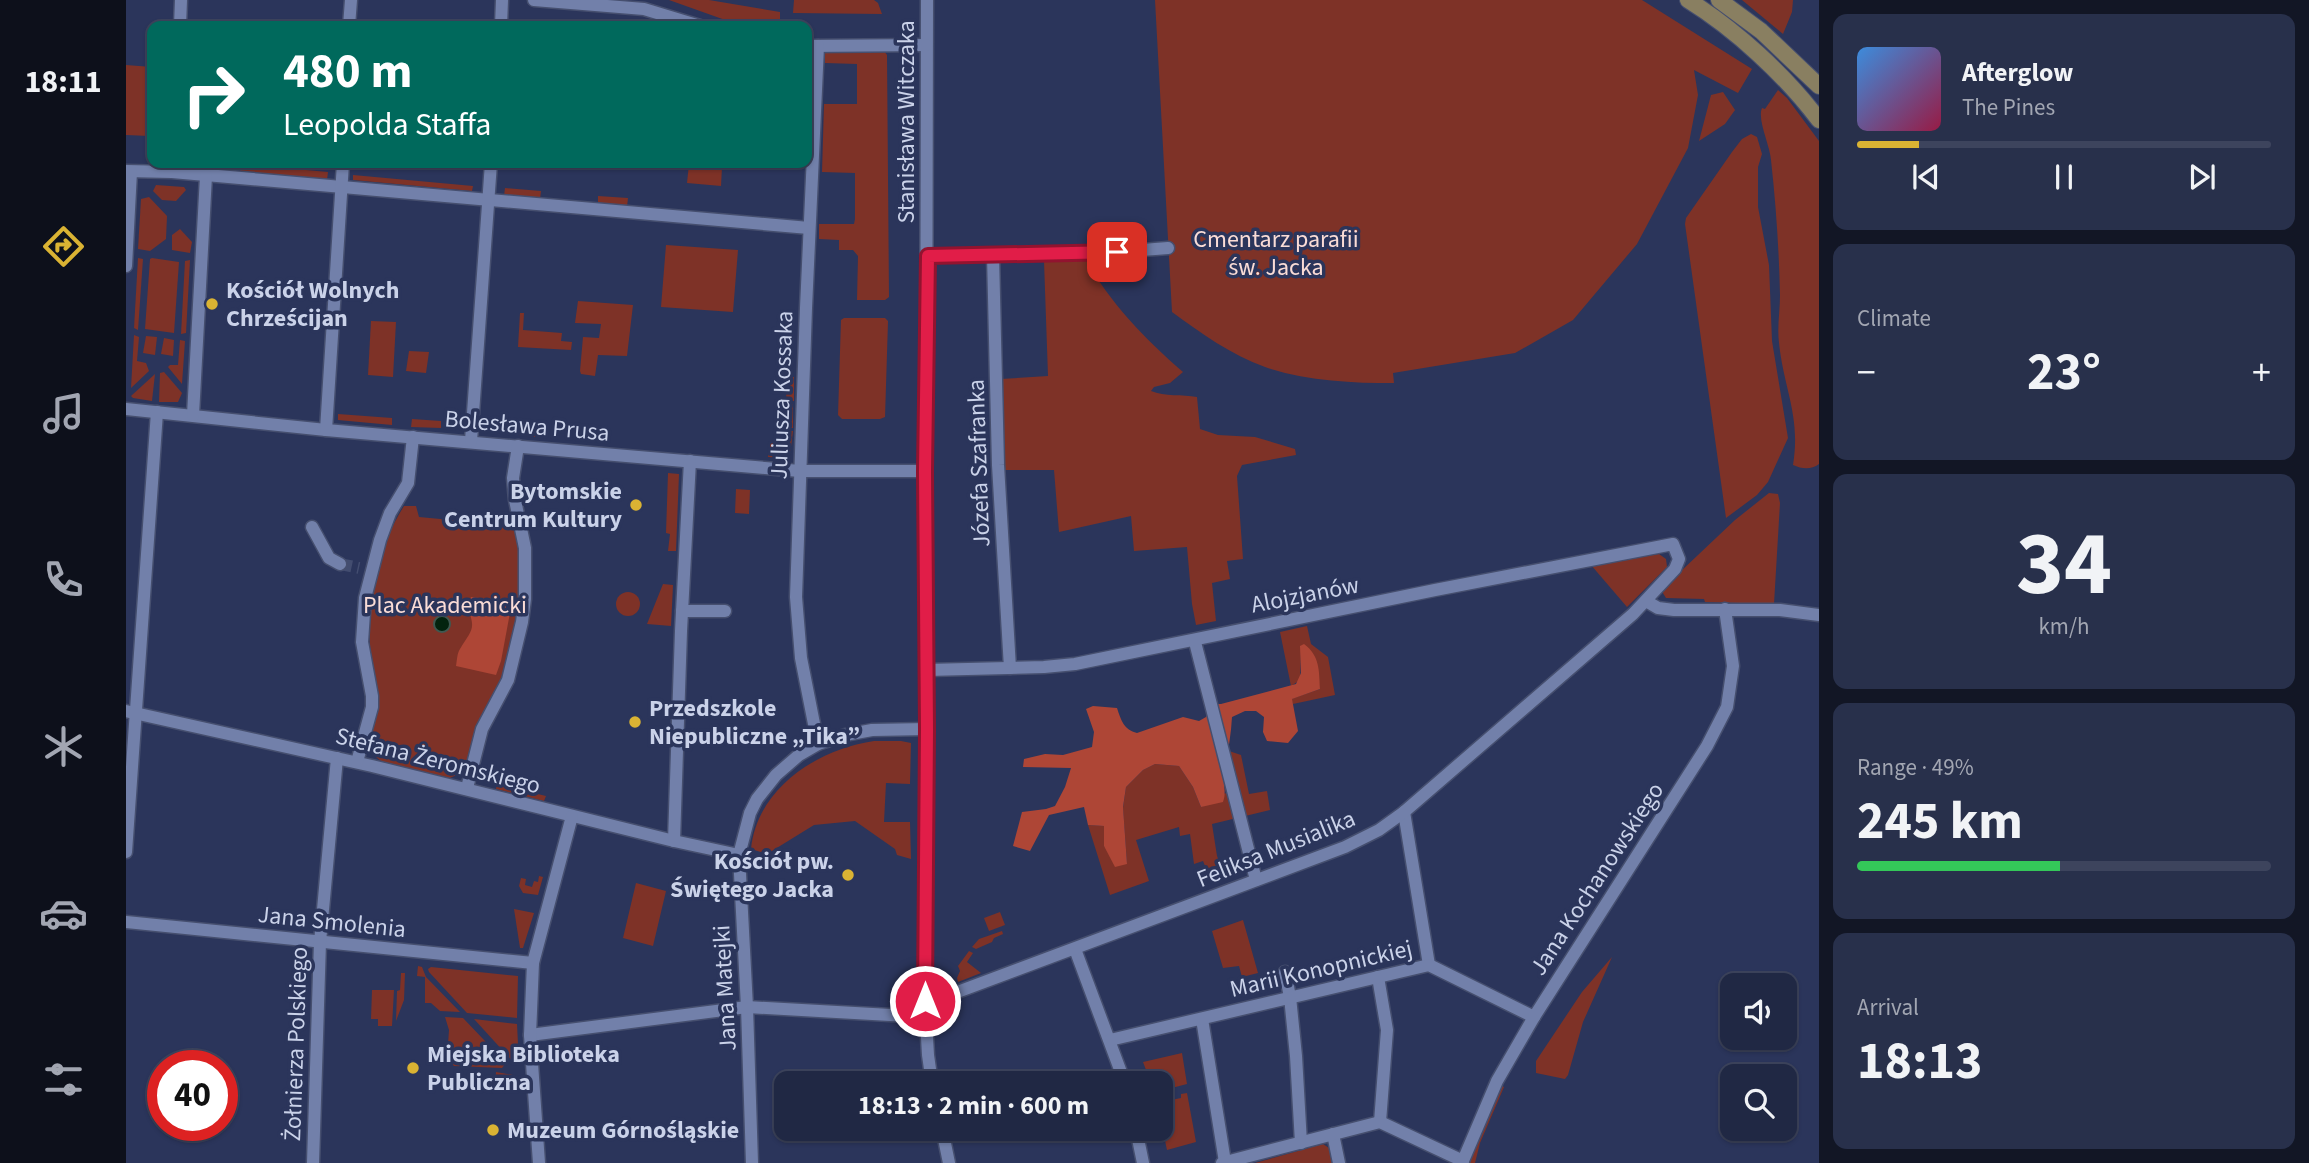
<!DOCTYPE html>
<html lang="en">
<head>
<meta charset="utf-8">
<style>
	:root { --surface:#202844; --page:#28304b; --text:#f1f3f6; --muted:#a2a6b2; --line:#3d445d; --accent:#dab333 }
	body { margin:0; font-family:"Source Sans 3",sans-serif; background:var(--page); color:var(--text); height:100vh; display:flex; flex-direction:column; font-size:26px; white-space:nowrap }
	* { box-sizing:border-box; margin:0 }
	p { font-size:23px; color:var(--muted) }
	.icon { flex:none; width:38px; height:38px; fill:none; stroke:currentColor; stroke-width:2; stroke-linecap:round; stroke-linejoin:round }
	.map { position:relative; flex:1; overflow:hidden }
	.panel { display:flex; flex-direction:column; gap:14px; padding:14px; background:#121625; width:490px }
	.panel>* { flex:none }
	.banner { position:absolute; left:21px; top:21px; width:665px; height:147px; border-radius:14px; box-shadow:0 2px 5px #0004,0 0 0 2px var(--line); background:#00695c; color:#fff; overflow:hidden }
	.controls { position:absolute; left:1594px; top:973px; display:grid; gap:14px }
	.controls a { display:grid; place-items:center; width:77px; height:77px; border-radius:14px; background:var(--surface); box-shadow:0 2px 5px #0004,0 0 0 2px var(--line); font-size:35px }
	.speed { position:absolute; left:21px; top:1050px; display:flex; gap:14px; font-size:35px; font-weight:700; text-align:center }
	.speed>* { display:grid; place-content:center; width:91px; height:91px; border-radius:50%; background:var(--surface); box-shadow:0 2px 5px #0004,0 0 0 2px var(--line); line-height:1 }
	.speed .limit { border:10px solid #d22; background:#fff; color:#111 }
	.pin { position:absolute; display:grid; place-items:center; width:60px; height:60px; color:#fff; margin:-30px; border-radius:14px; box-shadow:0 4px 10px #0006 }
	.me { position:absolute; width:77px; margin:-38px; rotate:0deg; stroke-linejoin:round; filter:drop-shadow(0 0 5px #0008) }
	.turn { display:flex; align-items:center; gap:24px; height:147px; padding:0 21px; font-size:32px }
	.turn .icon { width:91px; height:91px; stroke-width:2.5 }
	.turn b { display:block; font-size:49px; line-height:60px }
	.big { font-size:52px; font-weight:700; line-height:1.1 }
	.panel .tile { flex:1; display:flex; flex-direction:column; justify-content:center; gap:10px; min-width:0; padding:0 24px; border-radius:14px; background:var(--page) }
	.panel .dial { align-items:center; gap:0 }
	.dial b { font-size:91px; line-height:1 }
	.song { display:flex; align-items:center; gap:21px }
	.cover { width:84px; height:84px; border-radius:10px; background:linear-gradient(135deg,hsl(210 70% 55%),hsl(340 70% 35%)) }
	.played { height:7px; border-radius:4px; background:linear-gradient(90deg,var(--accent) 15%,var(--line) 15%) }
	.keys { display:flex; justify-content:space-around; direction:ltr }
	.heat { display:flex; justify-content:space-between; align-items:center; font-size:38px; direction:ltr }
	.charge { height:10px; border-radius:5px; background:linear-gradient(90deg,#34c759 49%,var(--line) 0) }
	.trip { position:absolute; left:648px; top:1071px; width:399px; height:70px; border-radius:14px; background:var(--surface); box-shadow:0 2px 5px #0004,0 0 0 2px var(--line); font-weight:700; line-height:70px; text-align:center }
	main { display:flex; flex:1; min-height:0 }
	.tabs { display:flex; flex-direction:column; width:126px; justify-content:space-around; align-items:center; background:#0d101b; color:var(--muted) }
	.tabs .icon { width:49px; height:49px }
	.tabs .current { color:var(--accent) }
	.tabs b { font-size:32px; color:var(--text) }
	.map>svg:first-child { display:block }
</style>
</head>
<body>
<main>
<nav class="tabs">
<b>18:11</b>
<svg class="icon current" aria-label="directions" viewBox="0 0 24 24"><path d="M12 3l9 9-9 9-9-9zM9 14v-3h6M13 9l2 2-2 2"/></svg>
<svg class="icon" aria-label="music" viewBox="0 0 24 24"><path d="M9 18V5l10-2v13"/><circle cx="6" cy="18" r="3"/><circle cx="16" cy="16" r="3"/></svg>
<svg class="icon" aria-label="phone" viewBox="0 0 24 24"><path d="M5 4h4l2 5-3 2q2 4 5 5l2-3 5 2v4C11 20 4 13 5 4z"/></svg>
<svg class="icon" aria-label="climate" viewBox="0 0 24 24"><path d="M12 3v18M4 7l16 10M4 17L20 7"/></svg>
<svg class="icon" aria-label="car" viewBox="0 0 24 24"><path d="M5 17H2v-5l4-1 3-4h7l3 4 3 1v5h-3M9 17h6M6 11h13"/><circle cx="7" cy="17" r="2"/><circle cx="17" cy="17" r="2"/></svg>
<svg class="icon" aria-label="filters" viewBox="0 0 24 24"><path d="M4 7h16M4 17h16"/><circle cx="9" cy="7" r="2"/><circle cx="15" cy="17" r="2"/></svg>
</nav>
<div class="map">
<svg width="1693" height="1163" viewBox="0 0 1693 1163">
	<rect width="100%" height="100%" fill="#2b355b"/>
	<g fill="#7e3227">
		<polygon points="543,0 583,0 654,12 654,26 616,26"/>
		<polygon points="668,0 748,0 752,3 756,14 667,13"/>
		<path d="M 1029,0 L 1516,0 L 1626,69 L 1612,93 L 1568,70 L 1572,95 L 1562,148 L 1511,244 L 1447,320 L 1389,353 L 1267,373 L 1268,383 C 1225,383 1180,381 1139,367 C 1105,355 1075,333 1046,312 Z"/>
		<polygon points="1616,0 1667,0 1666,12 1657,34"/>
		<polygon points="703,51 758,51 761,55 763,297 759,300 731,300 732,256 727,250 713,250 713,240 693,239 693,224 728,224 729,219 729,173 696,172 698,104 731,104 731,64 699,63 699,53"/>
		<polygon points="0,65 26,67 23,136 0,135"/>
		<path d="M 1652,90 L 1661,98 L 1693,141 L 1693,464 C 1685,470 1676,469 1667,465 C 1675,416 1658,390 1653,343 C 1651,327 1654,311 1654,295 C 1653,250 1650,205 1645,160 C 1644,145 1631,120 1636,108 L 1639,109 Z"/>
		<polygon points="1597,92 1609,110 1599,124 1573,141 1585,95"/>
		<polygon points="1625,134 1631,137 1636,154 1632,167 1632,207 1643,265 1646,341 1662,438 1642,482 1631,495 1600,518 1559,224 1560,218 1606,152 1616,139"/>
		<polygon points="72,163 109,163 108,172 71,168"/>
		<polygon points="115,164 202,172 201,180 114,172"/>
		<polygon points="563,164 596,167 595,186 561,183"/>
		<polygon points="227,175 347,186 346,191 227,180"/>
		<polygon points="30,185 58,187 60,190 50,201 36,200 27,191"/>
		<polygon points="379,188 415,191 414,199 378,196"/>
		<polygon points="472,196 502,198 501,207 472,204"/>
		<polygon points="23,197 41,216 40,239 24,251 12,249 15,199"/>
		<polygon points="54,229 66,242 64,253 46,250 46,235"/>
		<polygon points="540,245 612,250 607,312 535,307"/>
		<polygon points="12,258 17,259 12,330 8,328"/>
		<polygon points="26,258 53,262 48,333 19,329 24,259"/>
		<path d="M 959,258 C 984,303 1019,339 1057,372 L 1044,383 L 1028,387 L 1025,391 C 1039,397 1056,394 1071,397 L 1074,429 L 1092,435 L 1129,437 L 1169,449 L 1170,455 L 1116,465 L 1111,476 L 1117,559 L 1101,561 L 1104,579 L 1086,583 L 1090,621 L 1070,625 L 1066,604 L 1061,547 L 1008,551 L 1005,516 L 933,532 L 928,470 L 878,470 L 875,379 L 922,376 L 918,261 Z"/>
		<polygon points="64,260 60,333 55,334 59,261"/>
		<polygon points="452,301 507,305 501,356 472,355 469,376 455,374 454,371 457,337 473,338 475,324 449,323"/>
		<polygon points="394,313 398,313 397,330 436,333 435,341 446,342 445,350 392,347"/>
		<polygon points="718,318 759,318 762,321 759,417 754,419 716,419 712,415 715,320"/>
		<polygon points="245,321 270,322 267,377 242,375"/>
		<polygon points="8,335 13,337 11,361 20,363 23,371 5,388"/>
		<polygon points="20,336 31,337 29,355 17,353"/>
		<polygon points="38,338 48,340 47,356 35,354"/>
		<polygon points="54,340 59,341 56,384 42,367 44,365 52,365"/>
		<polygon points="283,351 303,352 300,373 280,371"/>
		<polygon points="38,372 56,393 52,402 33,402 34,373"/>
		<polygon points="29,374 26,401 7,398 5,396"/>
		<polygon points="661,376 668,377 668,401 660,401"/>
		<polygon points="660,404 667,404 667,428 659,428"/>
		<polygon points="212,414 266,418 266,425 212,420"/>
		<polygon points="286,419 315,421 315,428 285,427"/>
		<polygon points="392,429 420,431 419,438 391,435"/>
		<polygon points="659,431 667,431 664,454 660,458 642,457 643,443 658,443"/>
		<polygon points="542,473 553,474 550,551 542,551 544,534 540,533"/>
		<polygon points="610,489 624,490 623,514 609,513"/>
		<polygon points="1643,493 1652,494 1654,503 1648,604 1579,602 1578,599 1540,598 1535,590 1609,520"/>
		<path d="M 278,506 L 290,506 L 293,517 L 388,526 C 399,571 391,638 374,681 C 369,696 358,709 352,724 C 346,739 343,755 339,771 L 324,778 L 256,762 L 244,752 C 241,734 253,717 253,699 C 252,685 246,671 245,657 C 239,607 251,548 278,506 Z"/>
		<polygon points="1533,554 1540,559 1541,567 1501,607 1465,565"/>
		<polygon points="537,584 547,585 545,626 521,624"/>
		<circle cx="502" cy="604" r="12"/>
		<polygon points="1181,626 1185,644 1202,657 1209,695 1167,704 1165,699 1194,689 1175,651 1174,680 1165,686 1154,632"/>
		<path d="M 748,741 L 775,741 L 785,743 L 784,784 L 760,783 L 758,822 L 784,822 L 785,859 L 771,855 L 769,849 L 729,821 L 688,825 L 641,854 L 625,849 C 631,788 692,749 748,741 Z"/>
		<polygon points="1103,751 1115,755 1123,794 1141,791 1144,810 1086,824 1091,856 1100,878 1086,883 1077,861 1068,864 1064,834 1054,836 1053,827 1010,840 1023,881 984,895 962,825 978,826 978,846 1001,864 997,808 1000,787 1017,770 1029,764 1053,766 1067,787 1075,807 1100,793 1098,782"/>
		<polygon points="371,784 420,796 418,801 370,789"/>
		<polygon points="413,876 417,877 412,895 397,893 393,886 395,878 400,879 399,885 406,887 408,881 412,882"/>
		<polygon points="510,883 540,891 527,946 497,938"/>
		<polygon points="388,909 408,913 397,948 394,948"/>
		<polygon points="874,912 879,925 863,931 858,918"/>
		<polygon points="1117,920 1132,973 1116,977 1113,966 1097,968 1086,931"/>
		<polygon points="876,931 877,934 868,938 866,942 850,949 846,947 853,939"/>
		<polygon points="843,951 847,953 841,962 855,973 832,982 831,978 834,971 832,966"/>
		<polygon points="1486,957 1457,1022 1442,1075 1439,1079 1410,1073 1410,1061 1456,992"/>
		<polygon points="292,966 296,967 300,977 334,1012 314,1011 305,1003 299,1003 299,977 291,976"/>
		<polygon points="305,967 392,976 391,1018 341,1013 303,972 302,969"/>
		<polygon points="275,973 279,973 278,1000 270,1021 271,991 274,990"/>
		<polygon points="246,990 268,990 266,1026 252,1026 252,1019 245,1019"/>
		<polygon points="319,1017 337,1018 380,1063 376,1068 328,1066 321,1058 323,1030"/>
		<polygon points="348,1019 391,1024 393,1064 389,1064"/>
		<polygon points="1056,1053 1061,1084 1034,1091 1034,1083 1025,1083 1017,1062"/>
		<polygon points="370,1072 387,1075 389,1083 369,1083"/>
		<polygon points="1375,1085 1378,1087 1354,1143 1349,1163 1342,1163"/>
		<polygon points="1061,1093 1070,1142 1041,1150 1034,1117 1034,1099 1039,1098 1040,1101 1055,1098 1055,1094"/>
		<polygon points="1197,1144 1203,1148 1206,1163 1129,1163"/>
	</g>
	<g fill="#ae4636">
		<path d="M 345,597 L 386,602 L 375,661 L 370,675 L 330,666 C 331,661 331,653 334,649 C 345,630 351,630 341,607 Z"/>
		<path d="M 1178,644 C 1194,656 1193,670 1194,689 L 1166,699 L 1172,731 L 1162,743 L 1141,741 L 1137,732 L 1138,717 L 1130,711 L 1119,711 L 1106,717 C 1105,739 1100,759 1098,780 C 1098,789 1100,793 1097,802 L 1075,807 L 1067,787 L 1053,766 L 1029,764 L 1017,770 L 1000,787 L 997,807 L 1001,864 L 989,867 L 978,846 L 978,826 L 962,825 L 958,807 L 923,815 L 904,851 L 887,846 L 896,812 L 920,809 L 929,806 L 939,787 L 945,768 L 897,767 L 898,759 L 919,754 L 937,755 L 966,747 L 968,732 L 960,709 L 967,706 L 991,708 C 995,720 998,730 1011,733 L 1057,717 L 1073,721 L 1080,717 L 1086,704 L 1095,704 L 1170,684 L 1175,673 L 1174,646 Z"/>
	</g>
	<circle fill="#03230e" stroke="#3f5850" stroke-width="2" cx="316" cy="624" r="8"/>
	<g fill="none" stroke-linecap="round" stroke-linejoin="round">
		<polyline stroke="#434d70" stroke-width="12" stroke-dasharray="12 6" stroke-linecap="butt" points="214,564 233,568"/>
		<defs>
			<g id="minor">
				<polyline points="408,0 518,9 574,26"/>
				<polyline points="801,0 799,1001 802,1055 806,1083"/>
				<polyline points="54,26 55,0"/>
				<polyline points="223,26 225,0"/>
				<polyline points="375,26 376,0"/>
				<polyline points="681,46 800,45"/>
				<polyline points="692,46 680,308 670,597 675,658 692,744"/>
				<polyline points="0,171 46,172 683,228"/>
				<polyline points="867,255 872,465 884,668"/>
				<polyline points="802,256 991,252 1042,248"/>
				<polyline points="0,266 5,172"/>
				<polyline points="0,409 200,430 674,471 799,471"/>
				<polyline points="67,415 80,176"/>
				<polyline points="200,430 217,163"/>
				<polyline points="345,441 365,163"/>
				<polyline points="186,527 203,558 214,564"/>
				<polyline points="1520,601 1532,608 1548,610 1654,610 1693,615"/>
				<polyline points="556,611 599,611"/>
				<polyline points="1070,646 1130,880"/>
				<polyline points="0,711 246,766 548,841 613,855"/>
				<polyline points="231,762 246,707 246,696 236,642 239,598 254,540 264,513 282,483 287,437"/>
				<polyline points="341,788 356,729 382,680 396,622 399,599 399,548 389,500 387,478 392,446"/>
				<polyline points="1278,812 1303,965"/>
				<polyline points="548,841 555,631 564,461"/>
				<polyline points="0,852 31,412"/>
				<polyline points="0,922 407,963"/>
				<polyline points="949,949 999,1083"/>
				<polyline points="1159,972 1164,997 1170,1056 1175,1143"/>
				<polyline points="1252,977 1261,1030 1254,1122"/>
				<polyline points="799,1001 810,1000 1219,847 1253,830 1278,812 1507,614 1549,569 1553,559 1547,544 1309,590 949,664 918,667 801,670"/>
				<polyline points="1076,1019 1099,1162"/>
				<polyline points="404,1035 621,1007 800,1017"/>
				<polyline points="984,1040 1303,965 1408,1017"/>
				<polyline points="816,1129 823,1163"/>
				<polyline points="1010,1129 1017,1163"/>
				<polyline points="1207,1134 1213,1163"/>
				<polyline points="187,1163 194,942 211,758"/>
				<polyline points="413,1163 404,1035 407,963 446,816"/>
				<polyline points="626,1163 621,1007 613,855 624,813 631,799 650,775 673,755 692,744 719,735 746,730 801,729"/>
				<polyline points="1096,1163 1254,1122 1337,1161"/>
				<polyline points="1336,1163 1371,1081 1408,1017 1581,746 1601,707 1607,666 1599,609"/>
			</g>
			<g id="major">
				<path d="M 1562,0 C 1609,29 1659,75 1693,120"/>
				<polyline points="1593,0 1635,31 1693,86"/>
			</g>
		</defs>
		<use href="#minor" stroke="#464f6f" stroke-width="15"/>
		<use href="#major" stroke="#464f6f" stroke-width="18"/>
		<use href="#minor" stroke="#7280aa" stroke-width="12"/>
		<use href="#major" stroke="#897f61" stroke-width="16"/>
	</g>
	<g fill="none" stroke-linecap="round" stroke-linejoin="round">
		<defs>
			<polyline id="route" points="799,1001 801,729 799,471 802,256 991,252"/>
		</defs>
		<use href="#route" stroke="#92132f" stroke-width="18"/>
		<use href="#route" stroke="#e11d48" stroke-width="12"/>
	</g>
	<g fill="#dab333" stroke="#2b355b" stroke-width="2.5">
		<circle cx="86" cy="304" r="7"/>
		<circle cx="510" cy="505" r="7"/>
		<circle cx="509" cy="722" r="7"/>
		<circle cx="722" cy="875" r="7"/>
		<circle cx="287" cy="1068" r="7"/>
		<circle cx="367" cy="1130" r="7"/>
	</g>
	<g text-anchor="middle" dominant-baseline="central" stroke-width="7" stroke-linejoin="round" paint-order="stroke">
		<g font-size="24" fill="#cad2e9" stroke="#2b355b">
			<text transform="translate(780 122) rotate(-90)">Stanisława Witczaka</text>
			<text transform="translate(656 395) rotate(-88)">Juliusza Kossaka</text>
			<text transform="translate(401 426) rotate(5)">Bolesława Prusa</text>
			<text transform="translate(853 463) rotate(-92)">Józefa Szafranka</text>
			<text transform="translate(1179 595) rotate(-11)">Alojzjanów</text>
			<text transform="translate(312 761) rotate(14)">Stefana Żeromskiego</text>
			<text transform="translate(1150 849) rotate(-22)">Feliksa Musialika</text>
			<text transform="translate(1471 879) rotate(-57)">Jana Kochanowskiego</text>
			<text transform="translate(206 922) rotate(6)">Jana Smolenia</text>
			<text transform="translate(1195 969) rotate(-13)">Marii Konopnickiej</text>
			<text transform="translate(599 988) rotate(-93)">Jana Matejki</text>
			<text transform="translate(170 1044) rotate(-88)">Żołnierza Polskiego</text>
		</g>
		<g font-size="24" fill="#fadcd6" stroke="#2b355b">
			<text x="1150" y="239">Cmentarz parafii<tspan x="1150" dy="28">św. Jacka</tspan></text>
			<text x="319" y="605">Plac Akademicki</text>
		</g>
		<g font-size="24" font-weight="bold" fill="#cad2e9" stroke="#2b355b" text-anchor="start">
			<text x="100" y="290">Kościół Wolnych<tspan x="100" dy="28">Chrześcijan</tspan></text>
			<text x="496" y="491" text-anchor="end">Bytomskie<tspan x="496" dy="28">Centrum Kultury</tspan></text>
			<text x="523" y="708">Przedszkole<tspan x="523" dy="28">Niepubliczne „Tika”</tspan></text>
			<text x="708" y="861" text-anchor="end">Kościół pw.<tspan x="708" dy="28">Świętego Jacka</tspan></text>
			<text x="301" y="1054">Miejska Biblioteka<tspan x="301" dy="28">Publiczna</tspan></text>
			<text x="381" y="1130">Muzeum Górnośląskie</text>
		</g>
	</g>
</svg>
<div class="controls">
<a><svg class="icon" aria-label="sound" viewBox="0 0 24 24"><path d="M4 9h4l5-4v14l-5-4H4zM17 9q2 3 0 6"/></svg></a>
<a><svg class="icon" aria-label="search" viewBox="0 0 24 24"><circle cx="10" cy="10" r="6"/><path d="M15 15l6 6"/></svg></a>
</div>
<div class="speed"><div class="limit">40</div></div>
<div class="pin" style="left:991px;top:252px;background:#d93025"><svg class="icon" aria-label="arrive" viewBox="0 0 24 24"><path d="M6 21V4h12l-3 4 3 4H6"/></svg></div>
<svg class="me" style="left:799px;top:1001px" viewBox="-20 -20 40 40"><circle r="17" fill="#e11d48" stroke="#fff" stroke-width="3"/><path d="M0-11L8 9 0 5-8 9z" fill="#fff"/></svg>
<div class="trip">18:13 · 2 min · 600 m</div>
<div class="banner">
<div class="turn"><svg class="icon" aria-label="right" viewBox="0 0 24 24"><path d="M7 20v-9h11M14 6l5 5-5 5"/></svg><div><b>480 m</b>Leopolda Staffa</div></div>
</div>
</div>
<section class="panel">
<div class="tile">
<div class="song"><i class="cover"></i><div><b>Afterglow</b><p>The Pines</p></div></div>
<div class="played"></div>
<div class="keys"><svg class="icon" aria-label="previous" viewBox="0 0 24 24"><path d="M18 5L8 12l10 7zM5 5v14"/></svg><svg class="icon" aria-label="pause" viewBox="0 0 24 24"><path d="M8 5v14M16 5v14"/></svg><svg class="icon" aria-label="next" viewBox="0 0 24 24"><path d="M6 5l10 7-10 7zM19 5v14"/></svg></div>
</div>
<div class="tile"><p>Climate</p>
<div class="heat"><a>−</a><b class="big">23°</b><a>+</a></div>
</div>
<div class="tile dial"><b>34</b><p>km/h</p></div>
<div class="tile"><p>Range · 49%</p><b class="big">245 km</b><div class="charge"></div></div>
<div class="tile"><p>Arrival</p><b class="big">18:13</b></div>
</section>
</main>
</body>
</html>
